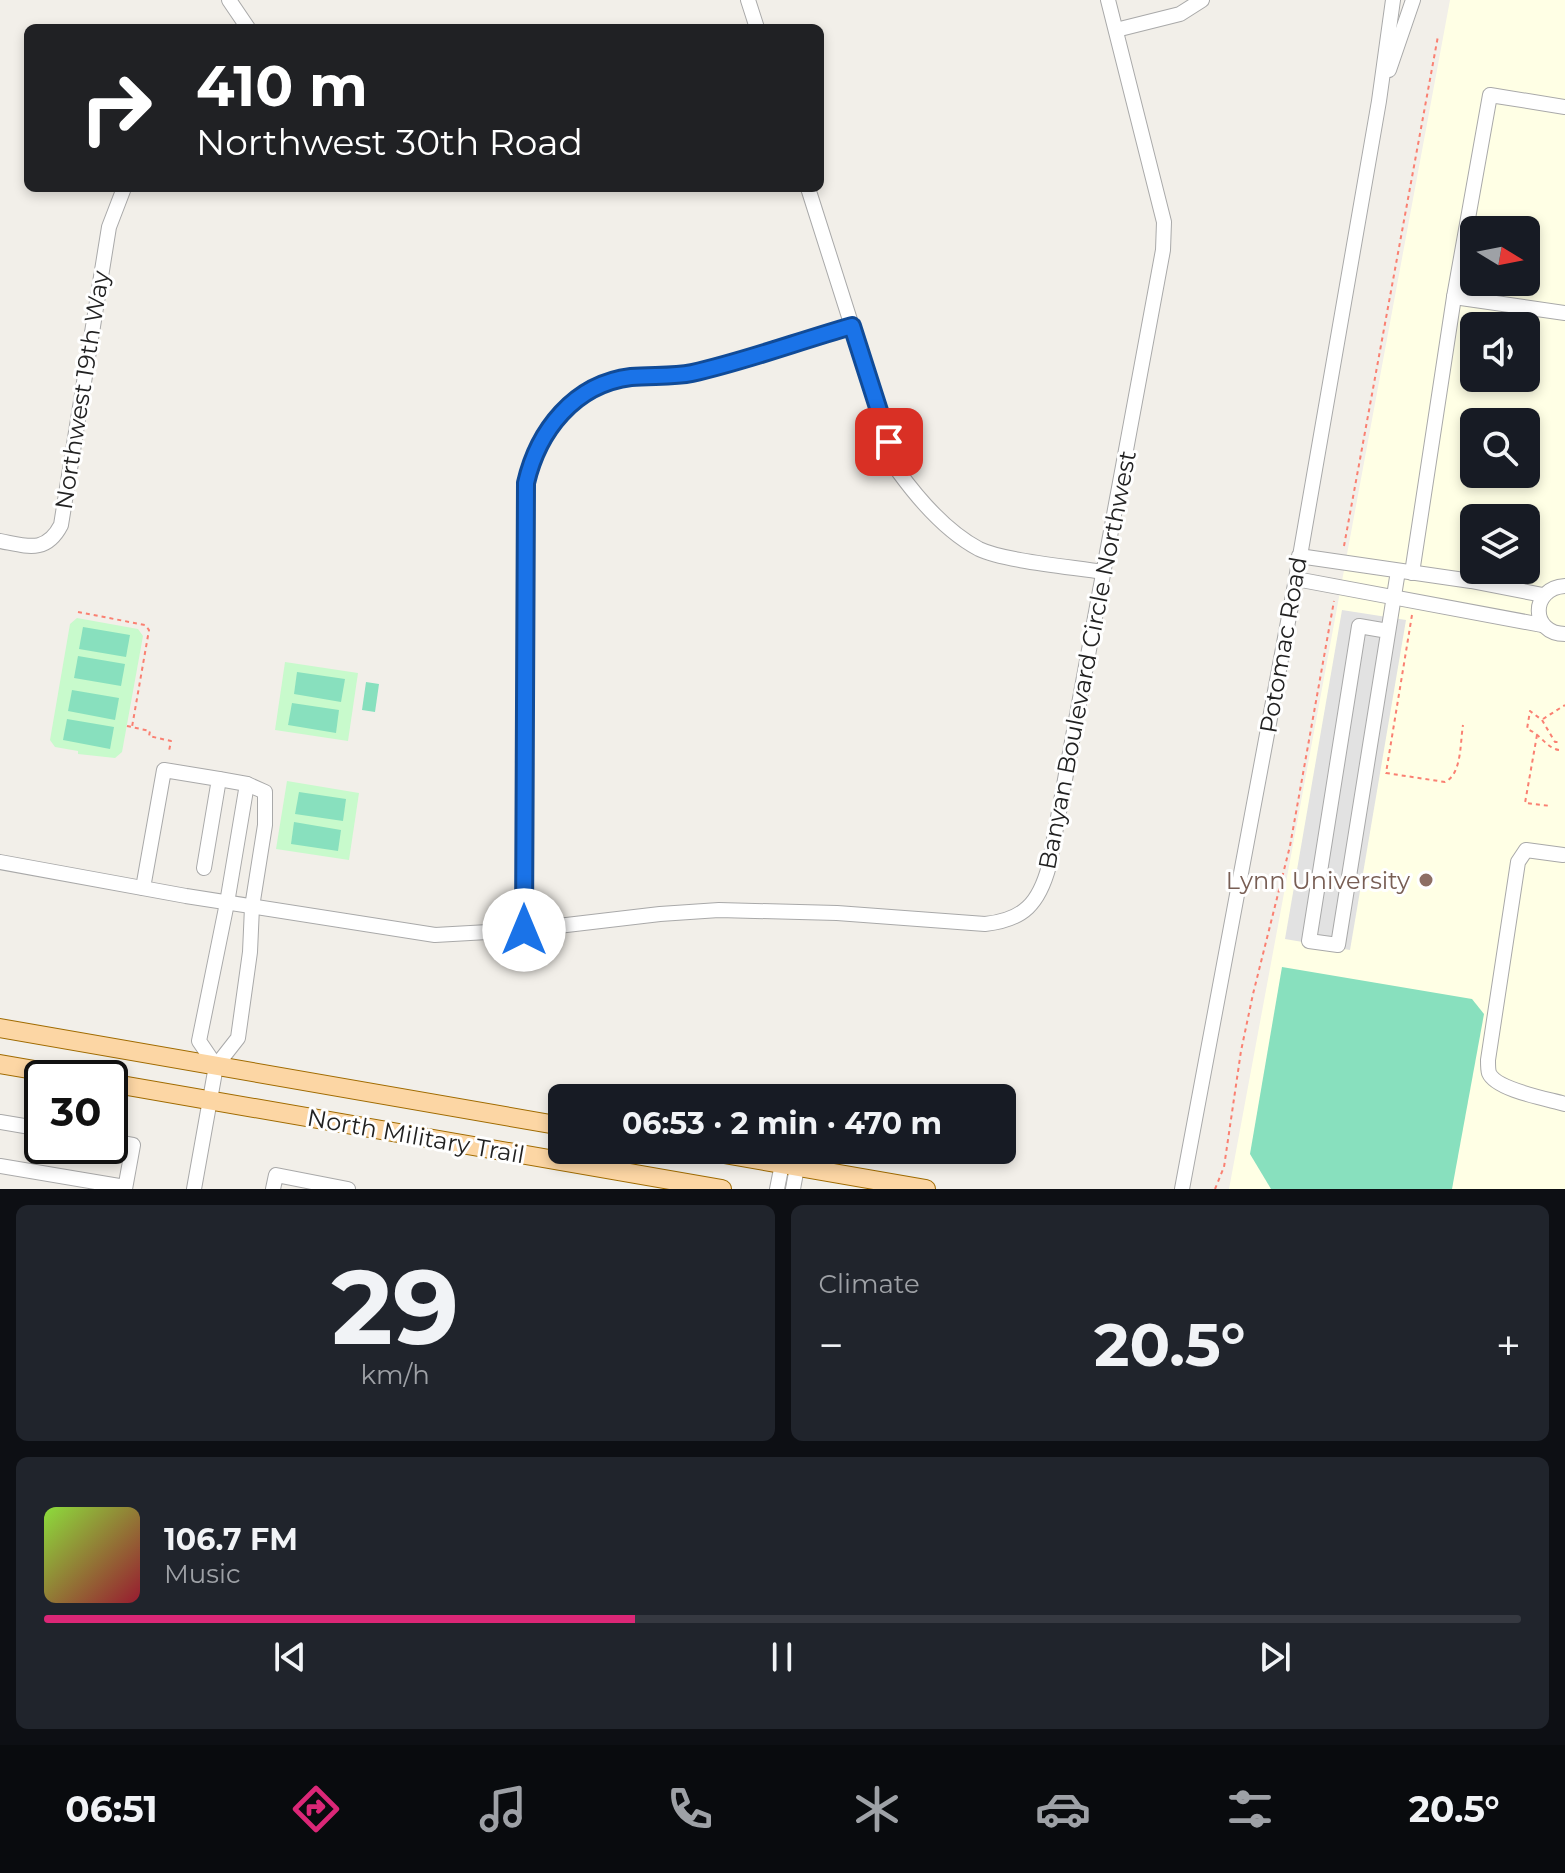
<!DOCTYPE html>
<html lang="en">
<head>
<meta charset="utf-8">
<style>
	:root { --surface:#171b24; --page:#20242c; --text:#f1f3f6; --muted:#9ea1a6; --line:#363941; --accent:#db2777 }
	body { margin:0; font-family:Montserrat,sans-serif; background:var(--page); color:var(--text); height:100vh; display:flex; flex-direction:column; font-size:30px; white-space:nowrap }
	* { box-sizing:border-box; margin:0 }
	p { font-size:26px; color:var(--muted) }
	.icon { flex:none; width:44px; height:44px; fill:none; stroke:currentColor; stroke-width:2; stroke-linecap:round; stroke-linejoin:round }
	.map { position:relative; height:1189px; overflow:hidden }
	.drawer { display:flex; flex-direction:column; gap:16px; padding:16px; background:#0d0f14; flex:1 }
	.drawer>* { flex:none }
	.hud { position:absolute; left:24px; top:24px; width:800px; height:168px; border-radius:12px; box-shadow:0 4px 12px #0003; background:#202124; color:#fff; overflow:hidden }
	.needle { width:52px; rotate:100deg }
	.controls { position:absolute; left:1460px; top:216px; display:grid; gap:16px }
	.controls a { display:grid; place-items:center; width:80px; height:80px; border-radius:12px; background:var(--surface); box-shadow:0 4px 12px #0003; font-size:40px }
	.speed { position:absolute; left:24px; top:1060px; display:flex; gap:16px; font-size:40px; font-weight:700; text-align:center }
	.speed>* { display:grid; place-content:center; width:104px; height:104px; border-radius:50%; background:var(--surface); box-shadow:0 4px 12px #0003; line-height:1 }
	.speed .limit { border:4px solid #111; border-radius:12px; background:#fff; color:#111 }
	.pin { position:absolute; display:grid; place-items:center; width:68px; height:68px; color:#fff; margin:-34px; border-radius:16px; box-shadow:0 4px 12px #0006 }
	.me { position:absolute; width:88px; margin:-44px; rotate:0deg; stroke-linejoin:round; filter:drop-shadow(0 0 6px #0008) }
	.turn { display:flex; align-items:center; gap:28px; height:168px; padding:0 40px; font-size:36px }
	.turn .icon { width:104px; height:104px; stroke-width:2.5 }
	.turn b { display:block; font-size:56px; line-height:68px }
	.big { font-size:60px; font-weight:700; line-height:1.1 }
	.drawer .widget { flex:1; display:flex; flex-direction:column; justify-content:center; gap:12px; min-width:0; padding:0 28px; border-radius:12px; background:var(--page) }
	.drawer .dial { align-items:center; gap:0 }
	.dial b { font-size:104px; line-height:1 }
	.song { display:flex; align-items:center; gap:24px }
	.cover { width:96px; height:96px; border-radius:12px; background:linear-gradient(135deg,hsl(90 70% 55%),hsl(350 70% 35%)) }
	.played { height:8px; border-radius:4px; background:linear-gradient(90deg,var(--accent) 40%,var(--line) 40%) }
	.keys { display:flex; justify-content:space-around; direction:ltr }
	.heat { display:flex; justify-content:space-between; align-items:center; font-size:44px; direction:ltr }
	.drawer .tiles { flex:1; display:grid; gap:16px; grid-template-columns:1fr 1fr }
	.widget:last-child { grid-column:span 2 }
	.trip { position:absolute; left:548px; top:1084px; width:468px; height:80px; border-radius:12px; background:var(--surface); box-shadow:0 4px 12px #0003; font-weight:700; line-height:80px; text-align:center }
	.tab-bar { display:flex; height:128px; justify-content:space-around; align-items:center; background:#090b0e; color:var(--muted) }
	.tab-bar .icon { width:56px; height:56px }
	.tab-bar .on { color:var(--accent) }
	.tab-bar b { font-size:36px; color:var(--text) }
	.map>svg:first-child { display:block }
</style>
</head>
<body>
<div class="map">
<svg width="1565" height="1189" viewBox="0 0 1565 1189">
	<rect width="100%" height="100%" fill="#f2efe9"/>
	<path fill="#ffffe5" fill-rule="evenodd" d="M 1450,0 L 1565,0 L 1565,1189 L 1229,1189 ZM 1474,230 L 1526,230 L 1526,282 L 1474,282 ZM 1474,326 L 1526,326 L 1526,378 L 1474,378 ZM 1474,422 L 1526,422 L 1526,474 L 1474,474 ZM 1474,518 L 1526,518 L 1526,570 L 1474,570 Z"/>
	<g fill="#c8facc">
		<polygon points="77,618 138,629 143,636 122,752 115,758 78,754 78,751 55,747 50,740 70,624"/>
		<polygon points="285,662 358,673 348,741 275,730"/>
		<polygon points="287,781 359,793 349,860 276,849"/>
	</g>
	<g fill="#88e0be">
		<polygon points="83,627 130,635 126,657 79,649"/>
		<polygon points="78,656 125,664 121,686 74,678"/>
		<polygon points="297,672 345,679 341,702 294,694"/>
		<polygon points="366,682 379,684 375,712 362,710"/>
		<polygon points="72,690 119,698 115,720 68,711"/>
		<polygon points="292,703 339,710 336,733 288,725"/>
		<polygon points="67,719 114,727 110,749 63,740"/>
		<polygon points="299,792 346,799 343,821 295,814"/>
		<polygon points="294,822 341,830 338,851 291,844"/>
		<polygon points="1282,967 1472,999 1484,1014 1452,1189 1271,1189 1250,1154"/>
	</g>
	<polygon fill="#e2e2e2" points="1342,610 1406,620 1350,950 1285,939"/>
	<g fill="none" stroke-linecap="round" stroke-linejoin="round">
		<defs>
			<g id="minor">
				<polyline points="229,0 248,28"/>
				<polyline points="748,0 757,28"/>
				<polyline points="1116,30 1180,14 1202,0"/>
				<polyline points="1389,70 1413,0"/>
				<path d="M 808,188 L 898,471 C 919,500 947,532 979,549 C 1004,561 1072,567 1103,572"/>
				<polyline points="1454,297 1565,313"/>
				<path d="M 0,541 C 27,546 46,554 61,525 L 109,227 L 124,188"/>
				<polyline points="1299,556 1471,581 1543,595"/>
				<polyline points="1412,573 1454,297 1490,95 1565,107"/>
				<polyline points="1296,579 1542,625"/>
				<path d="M 1565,586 C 1530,588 1530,634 1565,634"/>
				<polyline points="1388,631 1359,626 1309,941 1338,945 1398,571"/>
				<path d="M 1563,855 L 1526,850 L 1518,862 L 1488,1060 C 1488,1063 1488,1070 1489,1073 C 1496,1090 1548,1099 1565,1104"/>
				<path d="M 0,862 L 186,896 L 435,935 L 524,930 L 660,914 L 719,910 L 837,913 L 985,924 C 1024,920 1039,903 1049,866 L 1163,250 L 1164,222 L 1108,0"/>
				<polyline points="143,888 164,770 219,779 204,868"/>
				<path d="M 524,930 L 526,483 C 538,430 575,384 631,377 C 651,374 673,377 692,373 C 746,361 799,341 852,326"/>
				<polyline points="216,1066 199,1041 227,903 247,784"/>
				<polyline points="0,1122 42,1129"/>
				<polyline points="110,1141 133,1145 125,1189"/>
				<polyline points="0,1166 125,1187"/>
				<polyline points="194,1189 216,1066 238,1038 250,952 252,907 265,825 265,792 247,784 219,779"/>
				<polyline points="273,1189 276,1175 348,1189"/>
				<polyline points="777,1189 782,1164"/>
				<polyline points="793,1189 797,1167"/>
				<polyline points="1182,1189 1296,579 1379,101 1393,0"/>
			</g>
			<g id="major">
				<polyline points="0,1028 562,1126"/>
				<polyline points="0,1064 81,1078"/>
				<polyline points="110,1083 722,1189"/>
				<polyline points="701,1150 926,1189"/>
			</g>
		</defs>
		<use href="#minor" stroke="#a9a9a9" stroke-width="16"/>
		<use href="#major" stroke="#a06b00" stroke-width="20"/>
		<g stroke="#fa8072" stroke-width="2" stroke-dasharray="4 4" stroke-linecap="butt">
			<polyline points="1344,546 1438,36"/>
			<polyline points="78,612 145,625 149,630 132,727"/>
			<path d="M 1412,615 L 1386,773 L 1445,782 C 1462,774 1460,743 1463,725"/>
			<polyline points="1543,719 1565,705"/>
			<polyline points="127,726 150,731 149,736 171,741 169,751"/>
			<polyline points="1537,735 1525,803 1551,806"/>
			<path d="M 1559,750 C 1546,748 1541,734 1527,729 L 1530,711 L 1542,720 L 1555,742 L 1560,742"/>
			<polyline points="1215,1189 1224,1167 1241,1051 1253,994 1290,846 1334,601"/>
		</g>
		<use href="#minor" stroke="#fff" stroke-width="14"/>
		<use href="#major" stroke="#fcd6a4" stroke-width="18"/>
	</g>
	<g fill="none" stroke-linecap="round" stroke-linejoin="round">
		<defs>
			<path id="route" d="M 524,930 L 526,483 C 538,431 574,384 631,377 C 651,375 673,377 692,373 C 746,361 799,341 852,326 L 889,442"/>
		</defs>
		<use href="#route" stroke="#114b97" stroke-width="20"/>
		<use href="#route" stroke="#1a73e8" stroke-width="14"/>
	</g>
	<circle fill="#8d6e63" stroke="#fff" stroke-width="3" cx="1426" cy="880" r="8"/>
	<g text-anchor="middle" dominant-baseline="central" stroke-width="6" stroke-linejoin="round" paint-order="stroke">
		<g font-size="24" fill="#222" stroke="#fff">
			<text transform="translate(82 390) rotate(-81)">Northwest 19th Way</text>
			<text transform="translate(1283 645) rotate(-80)">Potomac Road</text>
			<text transform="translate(1087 660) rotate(-79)">Banyan Boulevard Circle Northwest</text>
			<text transform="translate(416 1136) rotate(10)">North Military Trail</text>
		</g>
		<g font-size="24" fill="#785e54" stroke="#fff" text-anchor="end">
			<text x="1410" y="880">Lynn University</text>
		</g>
	</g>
</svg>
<div class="controls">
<a><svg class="needle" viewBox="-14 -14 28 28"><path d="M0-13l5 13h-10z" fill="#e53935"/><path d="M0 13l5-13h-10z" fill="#9ea1a6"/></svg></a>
<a><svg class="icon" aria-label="sound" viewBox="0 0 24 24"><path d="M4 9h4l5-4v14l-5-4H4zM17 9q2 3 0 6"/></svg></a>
<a><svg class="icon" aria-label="search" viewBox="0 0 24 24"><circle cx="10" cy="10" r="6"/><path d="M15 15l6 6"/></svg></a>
<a><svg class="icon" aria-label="layers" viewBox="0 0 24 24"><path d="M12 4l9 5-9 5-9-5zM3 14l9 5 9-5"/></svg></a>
</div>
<div class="speed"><div class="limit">30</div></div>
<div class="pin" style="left:889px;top:442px;background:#d93025"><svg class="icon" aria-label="arrive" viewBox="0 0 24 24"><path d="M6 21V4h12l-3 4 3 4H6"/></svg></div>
<svg class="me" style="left:524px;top:930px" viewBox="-20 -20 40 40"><circle r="19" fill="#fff"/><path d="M0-13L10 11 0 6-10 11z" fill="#1a73e8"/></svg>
<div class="trip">06:53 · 2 min · 470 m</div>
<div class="hud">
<div class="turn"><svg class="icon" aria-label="right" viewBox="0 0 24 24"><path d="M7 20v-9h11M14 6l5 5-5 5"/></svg><div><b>410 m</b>Northwest 30th Road</div></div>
</div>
</div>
<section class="drawer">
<div class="tiles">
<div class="widget dial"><b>29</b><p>km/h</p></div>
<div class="widget"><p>Climate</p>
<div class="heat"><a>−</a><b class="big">20.5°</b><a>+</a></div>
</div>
<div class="widget">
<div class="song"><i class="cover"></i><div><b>106.7 FM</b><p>Music</p></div></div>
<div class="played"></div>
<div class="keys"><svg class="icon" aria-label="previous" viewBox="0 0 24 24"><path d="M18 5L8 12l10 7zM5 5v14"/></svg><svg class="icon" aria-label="pause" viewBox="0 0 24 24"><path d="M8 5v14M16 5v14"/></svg><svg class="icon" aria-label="next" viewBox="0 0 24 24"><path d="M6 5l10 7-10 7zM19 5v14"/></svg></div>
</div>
</div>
</section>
<nav class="tab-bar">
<b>06:51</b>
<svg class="icon on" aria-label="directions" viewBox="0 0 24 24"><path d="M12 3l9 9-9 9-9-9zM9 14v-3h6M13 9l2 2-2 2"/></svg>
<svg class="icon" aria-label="music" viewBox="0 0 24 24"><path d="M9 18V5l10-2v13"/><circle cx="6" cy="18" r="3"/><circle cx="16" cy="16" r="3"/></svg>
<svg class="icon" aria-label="phone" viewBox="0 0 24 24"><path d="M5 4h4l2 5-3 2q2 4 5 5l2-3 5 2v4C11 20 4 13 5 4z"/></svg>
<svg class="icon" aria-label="climate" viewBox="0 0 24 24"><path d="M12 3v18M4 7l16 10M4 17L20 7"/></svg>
<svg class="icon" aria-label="car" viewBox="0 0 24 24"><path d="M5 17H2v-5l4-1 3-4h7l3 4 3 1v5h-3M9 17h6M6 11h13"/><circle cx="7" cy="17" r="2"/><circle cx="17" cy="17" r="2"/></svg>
<svg class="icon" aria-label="filters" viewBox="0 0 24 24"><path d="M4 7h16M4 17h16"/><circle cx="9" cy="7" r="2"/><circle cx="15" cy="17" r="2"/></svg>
<b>20.5°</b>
</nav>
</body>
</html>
